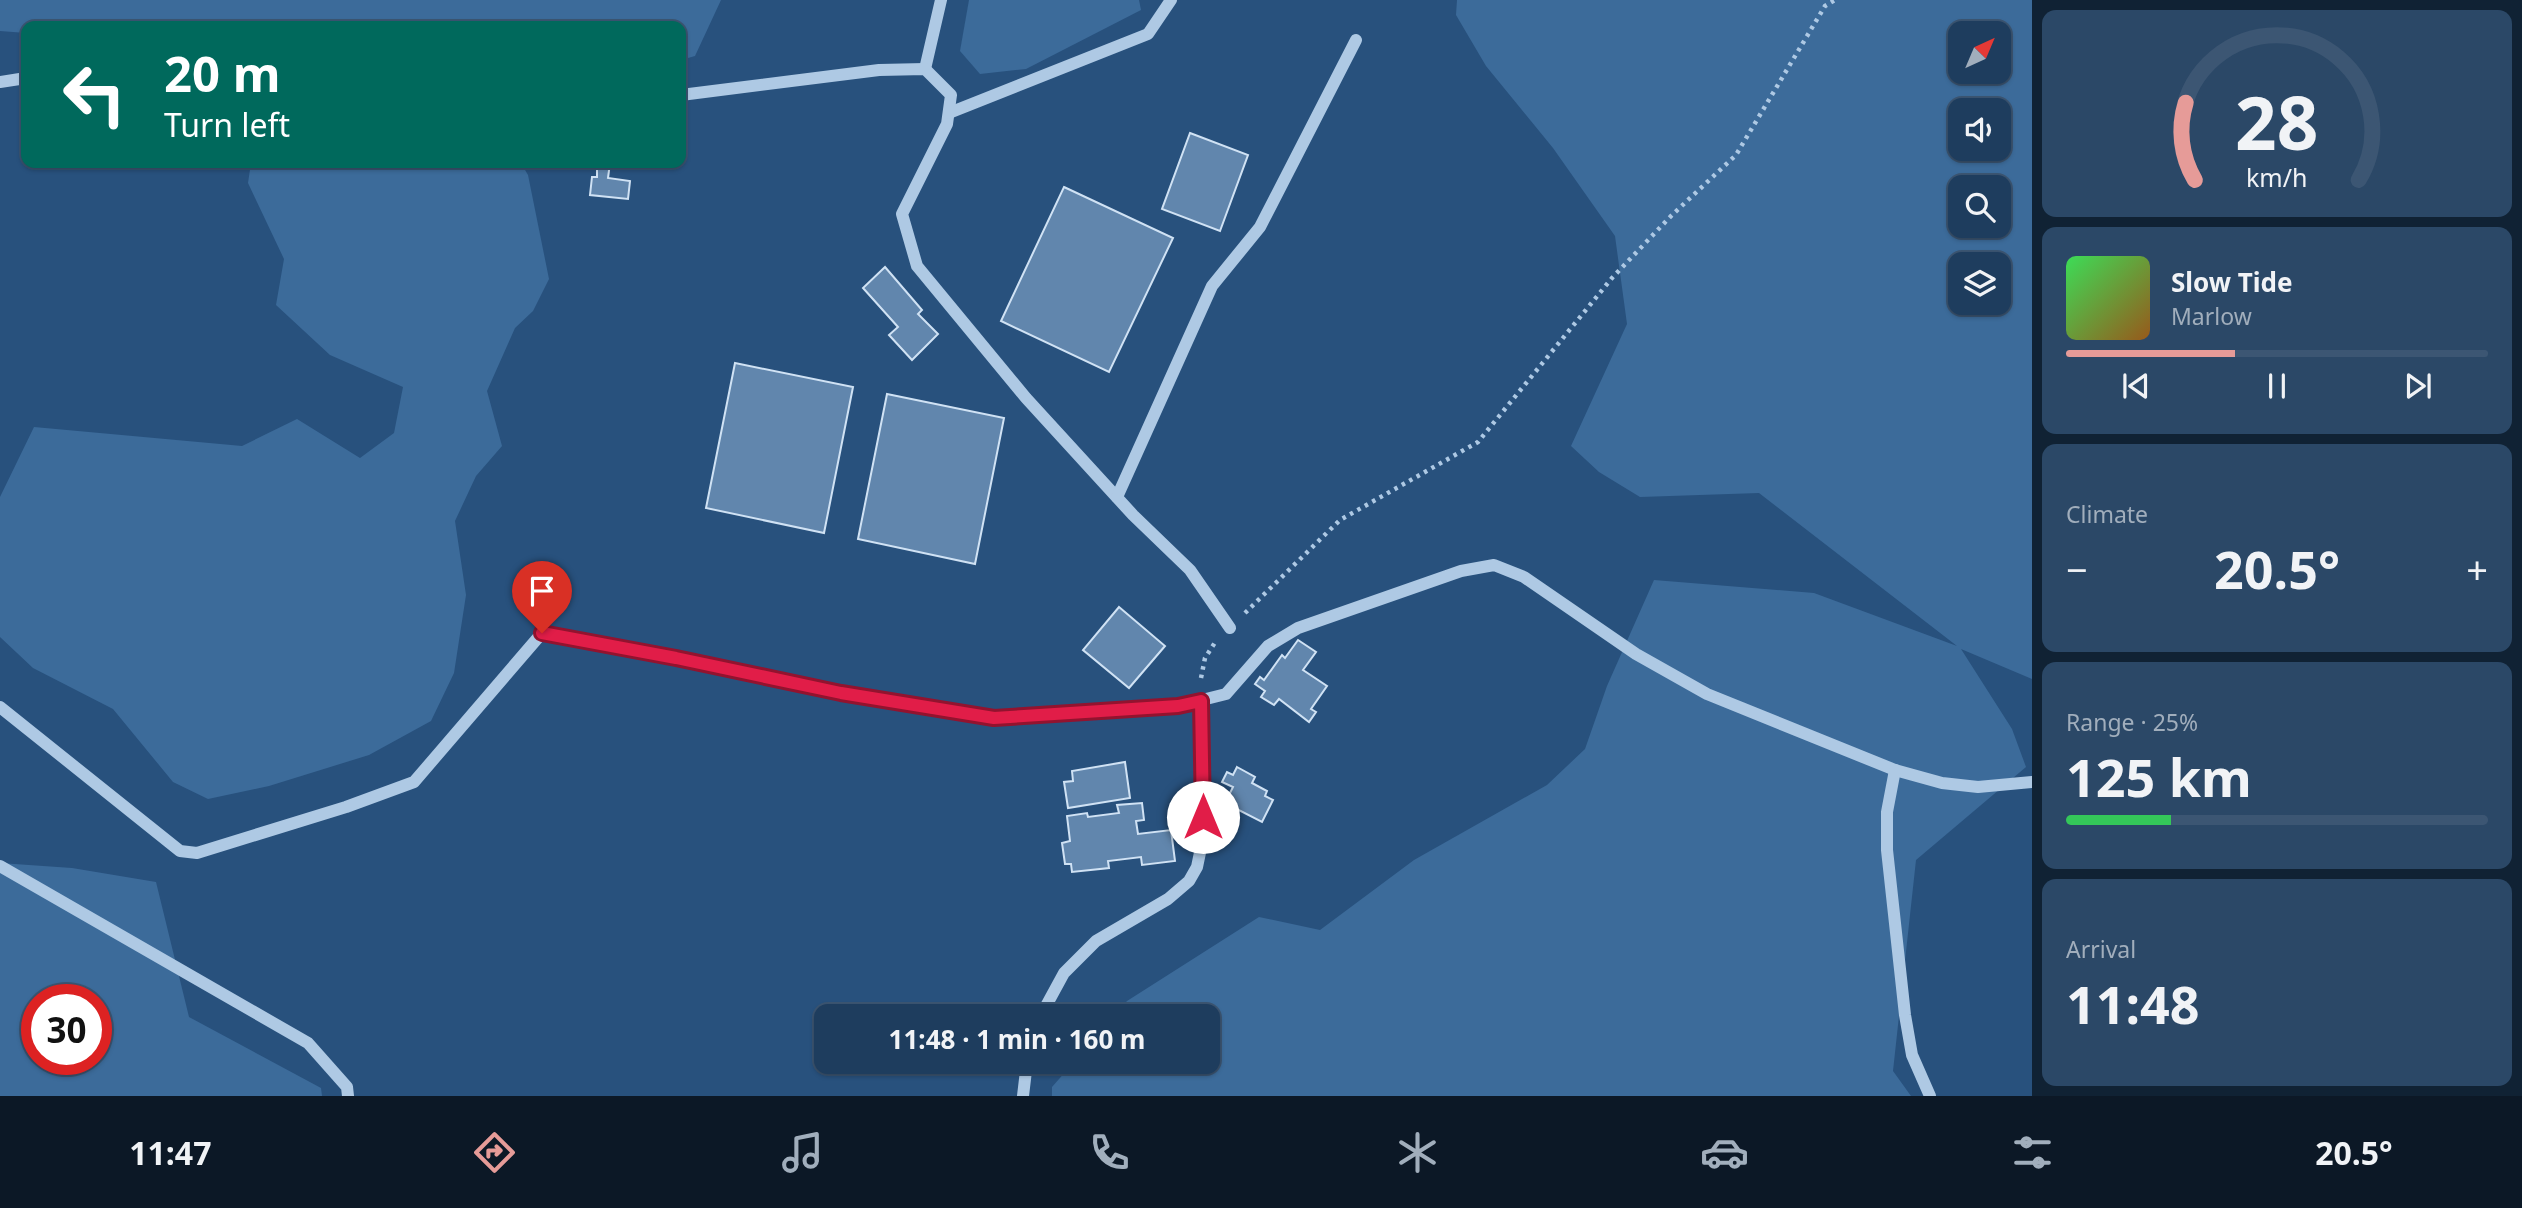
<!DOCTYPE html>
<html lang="en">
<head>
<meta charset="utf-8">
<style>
	:root { --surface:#1e3d5e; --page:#2b4867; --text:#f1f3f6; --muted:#a1aebc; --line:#3c5673; --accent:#e69b98 }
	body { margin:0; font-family:"Noto Sans",sans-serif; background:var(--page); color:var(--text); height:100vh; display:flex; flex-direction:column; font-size:26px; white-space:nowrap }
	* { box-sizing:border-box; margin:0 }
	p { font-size:23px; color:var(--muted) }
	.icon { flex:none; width:38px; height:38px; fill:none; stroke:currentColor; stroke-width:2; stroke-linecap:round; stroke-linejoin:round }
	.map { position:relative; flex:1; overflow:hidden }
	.side { display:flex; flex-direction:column; gap:10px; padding:10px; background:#102234; width:490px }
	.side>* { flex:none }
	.hud { position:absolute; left:21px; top:21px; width:665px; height:147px; border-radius:14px; box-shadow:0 2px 5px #0004,0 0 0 2px var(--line); background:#00695c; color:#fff; overflow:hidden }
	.needle { width:46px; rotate:44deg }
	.tools { position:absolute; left:1948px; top:21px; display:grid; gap:14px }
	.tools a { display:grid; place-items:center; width:63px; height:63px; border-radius:14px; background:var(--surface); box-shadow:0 2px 5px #0004,0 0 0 2px var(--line); font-size:35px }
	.speed { position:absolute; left:21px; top:984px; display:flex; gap:14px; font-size:35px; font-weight:700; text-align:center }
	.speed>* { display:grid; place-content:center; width:91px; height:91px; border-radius:50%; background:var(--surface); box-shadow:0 2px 5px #0004,0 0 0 2px var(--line); line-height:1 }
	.speed .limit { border:10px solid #d22; background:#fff; color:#111 }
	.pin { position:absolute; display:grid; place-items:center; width:60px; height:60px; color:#fff; margin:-72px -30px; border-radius:50% 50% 50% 0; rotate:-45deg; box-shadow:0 0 7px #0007 }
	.pin .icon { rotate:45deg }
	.me { position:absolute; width:77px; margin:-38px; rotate:0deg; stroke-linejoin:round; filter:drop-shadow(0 0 5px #0008) }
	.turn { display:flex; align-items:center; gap:24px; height:147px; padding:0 28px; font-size:32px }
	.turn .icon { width:91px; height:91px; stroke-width:2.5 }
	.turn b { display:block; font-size:49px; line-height:60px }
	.big { font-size:52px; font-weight:700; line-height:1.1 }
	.side .tile { flex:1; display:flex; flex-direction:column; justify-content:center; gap:10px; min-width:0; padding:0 24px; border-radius:14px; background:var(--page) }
	.side .dial { align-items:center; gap:0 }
	.dial svg { height:182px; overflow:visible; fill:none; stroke:var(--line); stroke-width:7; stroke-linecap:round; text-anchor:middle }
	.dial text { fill:var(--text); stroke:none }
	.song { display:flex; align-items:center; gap:21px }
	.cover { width:84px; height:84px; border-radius:10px; background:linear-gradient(135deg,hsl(130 70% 55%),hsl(30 70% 35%)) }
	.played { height:7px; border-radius:4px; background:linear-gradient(90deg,var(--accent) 40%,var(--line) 40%) }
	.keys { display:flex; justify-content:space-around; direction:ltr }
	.heat { display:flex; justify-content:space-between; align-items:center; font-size:38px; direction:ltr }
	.charge { height:10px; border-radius:5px; background:linear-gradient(90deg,#34c759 25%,var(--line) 0) }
	.trip { position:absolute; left:814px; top:1004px; width:406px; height:70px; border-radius:14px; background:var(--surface); box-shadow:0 2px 5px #0004,0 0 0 2px var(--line); font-weight:700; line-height:70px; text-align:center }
	.tab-bar { display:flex; height:112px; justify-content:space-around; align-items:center; background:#0c1826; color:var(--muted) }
	.tab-bar .icon { width:49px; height:49px }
	.tab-bar .on { color:var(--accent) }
	.tab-bar b { font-size:32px; color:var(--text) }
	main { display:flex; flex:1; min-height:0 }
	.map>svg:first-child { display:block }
</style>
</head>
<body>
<main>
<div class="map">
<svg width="2032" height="1096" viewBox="0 0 2032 1096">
	<rect width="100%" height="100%" fill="#28517d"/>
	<g fill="#3c6b9a" fill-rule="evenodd">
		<polygon points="0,0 721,0 695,56 681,60 681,26 195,26 177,22 135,26 26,26 26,33 0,31"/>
		<polygon points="969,0 1139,0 1141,10 1026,69 980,74 960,51"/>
		<path d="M 1457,0 L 2032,0 L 2032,679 L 1961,649 L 2012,729 L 2026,767 L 1916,860 L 1893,1071 L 1911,1096 L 1052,1096 L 1052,1087 L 1074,1062 L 1208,1062 L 1208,1017 L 1113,1017 L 1127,1001 L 1259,917 L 1320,930 L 1414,860 L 1547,785 L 1585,749 L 1607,686 L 1654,580 L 1814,593 L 1957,646 L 1759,493 L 1640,497 L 1599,472 L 1571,446 L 1627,324 L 1615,236 L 1553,148 L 1486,66 L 1456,15 ZM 1960,33 L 1998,33 L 1998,72 L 1960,72 ZM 1960,110 L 1998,110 L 1998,149 L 1960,149 ZM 1960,187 L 1998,187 L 1998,226 L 1960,226 ZM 1960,264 L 1998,264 L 1998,303 L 1960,303 Z"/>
		<polygon points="251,163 521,163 528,175 549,279 533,311 515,328 487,391 502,446 476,476 455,521 466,595 454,673 431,721 369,755 269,786 208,799 173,782 113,709 33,668 0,637 0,497 34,427 242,446 297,419 360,458 394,433 403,387 330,355 276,305 284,259 248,183"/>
		<path d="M 0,863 L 72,868 L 156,882 L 189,1017 L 321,1088 L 322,1096 L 0,1096 ZM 37,999 L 96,999 L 96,1059 L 37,1059 Z"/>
	</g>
	<g fill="#6186ad" stroke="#d0e2f4" stroke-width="2">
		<polygon points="1190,133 1248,155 1220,231 1162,209"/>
		<polygon points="597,163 610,163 608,178 630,181 628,199 590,195 592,177 597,177"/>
		<polygon points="1064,187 1173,238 1109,372 1001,321"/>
		<polygon points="885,267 922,310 918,314 938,334 912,360 889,335 898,327 863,288"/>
		<polygon points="735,363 853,387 824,533 706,508"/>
		<polygon points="887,394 1004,418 975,564 858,539"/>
		<polygon points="1119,607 1165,646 1129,688 1083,650"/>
		<polygon points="1298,640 1316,652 1303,670 1327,686 1311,709 1316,712 1309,722 1279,699 1274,705 1261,697 1265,691 1255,684 1260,677 1264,680 1282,655 1285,658"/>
		<polygon points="1125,762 1130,798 1068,808 1064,782 1073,781 1072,771"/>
		<polygon points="1237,767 1255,777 1252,783 1267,791 1265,796 1273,800 1262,822 1225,803 1233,787 1222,782 1227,772 1233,775"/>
		<polygon points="1142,803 1144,820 1136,821 1138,834 1171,830 1175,861 1142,865 1141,857 1108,861 1109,868 1072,872 1071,864 1065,864 1062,843 1070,841 1067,816 1087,813 1088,817 1119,813 1117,805"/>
	</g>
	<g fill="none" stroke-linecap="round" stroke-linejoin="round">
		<g stroke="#aec9e4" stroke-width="4.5" stroke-dasharray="3.5 5" stroke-linecap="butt">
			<polyline points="1245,613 1340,520 1478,442 1612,278 1671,216 1736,155 1825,6 1835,0"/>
			<polyline points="1201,678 1205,658 1216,641"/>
		</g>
		<g stroke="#aec9e4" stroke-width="12">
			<polyline points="925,69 941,0"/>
			<polyline points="0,82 26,78"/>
			<polyline points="681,95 879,70 925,69 951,95 947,124 902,214 917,266 1026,398 1133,515 1190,570 1230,628"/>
			<polyline points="949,113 1148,34 1171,0"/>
			<polyline points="1117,497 1212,286 1260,227 1356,40"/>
			<polyline points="0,707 180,851 197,853 346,807 414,782 542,633 841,693 994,718 1178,706 1226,694 1268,646 1298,628 1461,571 1494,565 1524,577 1636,654 1707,694 1895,770 1942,783 1978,787 2032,782"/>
			<polyline points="1895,770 1887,812 1887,850 1905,1015 1912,1055 1930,1096"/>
			<polyline points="0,866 308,1043 347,1087 348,1096"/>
			<polyline points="1040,1017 1064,973 1096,941 1168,899 1189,881 1197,867 1202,843 1201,700"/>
			<polyline points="1023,1096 1027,1062"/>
		</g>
	</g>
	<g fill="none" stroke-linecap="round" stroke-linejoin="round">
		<defs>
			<polyline id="route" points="542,633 676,658 841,693 994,718 1178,706 1201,701 1203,817"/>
		</defs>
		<use href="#route" stroke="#92132f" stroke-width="18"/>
		<use href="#route" stroke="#e11d48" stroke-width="12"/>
	</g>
</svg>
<div class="tools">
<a><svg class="needle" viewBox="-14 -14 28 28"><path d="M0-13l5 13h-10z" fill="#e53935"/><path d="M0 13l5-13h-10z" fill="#a1aebc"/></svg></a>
<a><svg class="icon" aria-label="sound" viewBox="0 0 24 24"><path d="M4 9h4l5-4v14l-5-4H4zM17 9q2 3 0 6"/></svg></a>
<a><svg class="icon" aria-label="search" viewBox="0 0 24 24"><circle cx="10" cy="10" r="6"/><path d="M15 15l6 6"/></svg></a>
<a><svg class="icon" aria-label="layers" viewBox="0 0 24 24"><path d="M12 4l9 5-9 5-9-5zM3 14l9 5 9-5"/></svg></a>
</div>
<div class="speed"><div class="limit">30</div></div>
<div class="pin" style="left:542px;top:633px;background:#d93025"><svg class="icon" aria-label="arrive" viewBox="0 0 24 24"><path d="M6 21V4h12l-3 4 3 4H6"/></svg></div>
<svg class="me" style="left:1203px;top:817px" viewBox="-20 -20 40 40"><circle r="19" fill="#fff"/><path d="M0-13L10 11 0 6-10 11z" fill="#e11d48"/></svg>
<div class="trip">11:48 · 1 min · 160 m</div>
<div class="hud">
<div class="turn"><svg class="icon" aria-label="left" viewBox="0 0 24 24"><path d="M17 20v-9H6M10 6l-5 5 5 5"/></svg><div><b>20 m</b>Turn left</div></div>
</div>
</div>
<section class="side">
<div class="tile dial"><svg viewBox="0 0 100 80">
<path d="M14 69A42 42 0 1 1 86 69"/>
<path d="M14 69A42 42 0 0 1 10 35" stroke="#e69b98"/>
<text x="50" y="56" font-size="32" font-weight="700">28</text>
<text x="50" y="72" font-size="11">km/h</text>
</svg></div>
<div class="tile">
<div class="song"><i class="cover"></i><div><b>Slow Tide</b><p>Marlow</p></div></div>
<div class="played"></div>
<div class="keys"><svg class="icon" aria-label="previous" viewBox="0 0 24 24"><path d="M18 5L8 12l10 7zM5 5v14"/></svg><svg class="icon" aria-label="pause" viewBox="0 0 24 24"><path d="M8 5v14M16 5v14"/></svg><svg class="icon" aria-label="next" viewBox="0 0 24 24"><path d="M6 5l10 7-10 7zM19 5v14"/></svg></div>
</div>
<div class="tile"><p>Climate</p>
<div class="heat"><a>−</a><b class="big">20.5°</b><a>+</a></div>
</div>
<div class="tile"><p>Range · 25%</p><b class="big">125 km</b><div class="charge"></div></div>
<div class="tile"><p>Arrival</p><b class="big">11:48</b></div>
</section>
</main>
<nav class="tab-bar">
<b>11:47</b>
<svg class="icon on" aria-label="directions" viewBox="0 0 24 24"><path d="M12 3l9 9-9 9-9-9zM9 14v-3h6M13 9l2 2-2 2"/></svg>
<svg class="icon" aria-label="music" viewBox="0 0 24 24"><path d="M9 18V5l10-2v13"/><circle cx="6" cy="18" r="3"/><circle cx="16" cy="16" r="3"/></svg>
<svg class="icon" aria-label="phone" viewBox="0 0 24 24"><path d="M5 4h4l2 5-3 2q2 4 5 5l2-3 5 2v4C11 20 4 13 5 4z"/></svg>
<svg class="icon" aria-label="climate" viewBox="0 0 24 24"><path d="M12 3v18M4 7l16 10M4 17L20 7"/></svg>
<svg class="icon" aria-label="car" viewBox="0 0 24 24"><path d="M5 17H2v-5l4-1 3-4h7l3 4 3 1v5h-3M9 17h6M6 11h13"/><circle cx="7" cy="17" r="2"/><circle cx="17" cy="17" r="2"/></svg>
<svg class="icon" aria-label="filters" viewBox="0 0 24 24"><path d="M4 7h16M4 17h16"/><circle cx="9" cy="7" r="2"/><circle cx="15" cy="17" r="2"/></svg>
<b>20.5°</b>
</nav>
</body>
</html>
